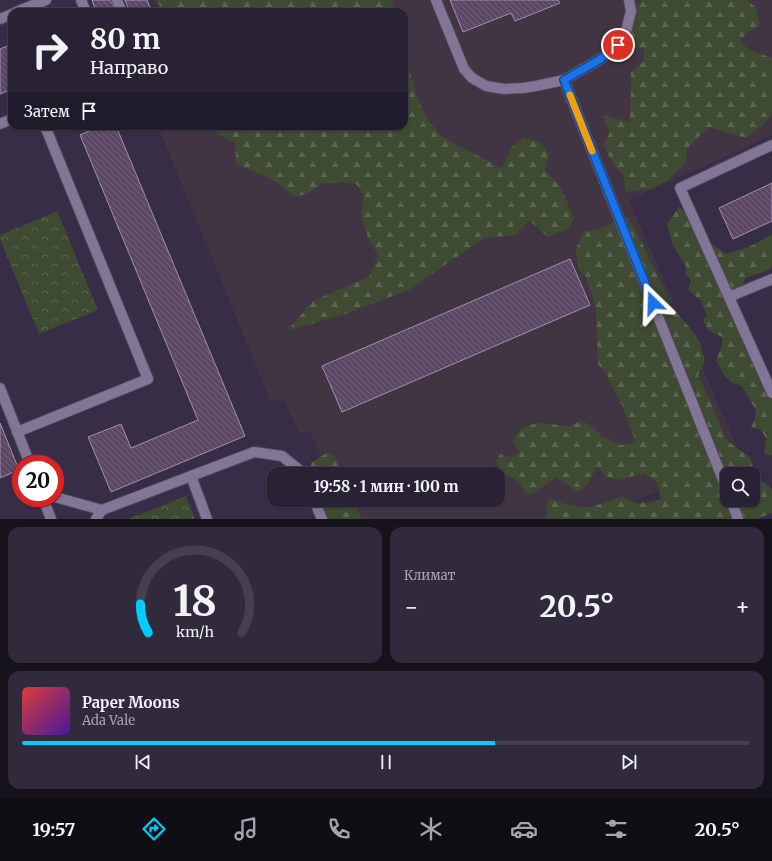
<!DOCTYPE html>
<html lang="ru">
<head>
<meta charset="utf-8">
<style>
	:root { --surface:#292235; --page:#312a3d; --text:#f1f3f6; --muted:#a5a4ad; --line:#453f50; --accent:#00cbf9 }
	body { margin:0; font-family:Merriweather,serif; background:var(--page); color:var(--text); height:100vh; display:flex; flex-direction:column; font-size:15px; white-space:nowrap }
	* { box-sizing:border-box; margin:0 }
	p { font-size:13px; color:var(--muted) }
	.icon { flex:none; width:22px; height:22px; fill:none; stroke:currentColor; stroke-width:2; stroke-linecap:round; stroke-linejoin:round }
	.map { position:relative; height:519px; overflow:hidden }
	.side { display:flex; flex-direction:column; gap:8px; padding:8px; background:#17131d; flex:1 }
	.side>* { flex:none }
	.hud { position:absolute; left:8px; top:8px; width:400px; height:122px; border-radius:12px; box-shadow:0 1px 3px #0004,0 0 0 1px var(--line); background:#292235; color:var(--text); overflow:hidden }
	.fabs { position:absolute; left:720px; top:467px; display:grid; gap:8px }
	.fabs a { display:grid; place-items:center; width:40px; height:40px; border-radius:8px; background:var(--surface); box-shadow:0 1px 3px #0004,0 0 0 1px var(--line); font-size:20px }
	.speed { position:absolute; left:12px; top:455px; display:flex; gap:8px; font-size:20px; font-weight:700; text-align:center }
	.speed>* { display:grid; place-content:center; width:52px; height:52px; border-radius:50%; background:var(--surface); box-shadow:0 1px 3px #0004,0 0 0 1px var(--line); line-height:1 }
	.speed .limit { border:6px solid #d22; background:#fff; color:#111 }
	.pin { position:absolute; display:grid; place-items:center; width:34px; height:34px; color:#fff; margin:-17px; border:2px solid #fff; border-radius:50%; box-shadow:0 1px 4px #0007 }
	.me { position:absolute; width:44px; margin:-22px; rotate:338deg; stroke-linejoin:round; filter:drop-shadow(0 0 3px #0008) }
	.turn { display:flex; align-items:center; gap:14px; height:84px; padding:0 16px; font-size:18px }
	.turn .icon { width:52px; height:52px; stroke-width:2.5 }
	.turn b { display:block; font-size:28px; line-height:34px }
	.then { display:flex; align-items:center; height:38px; padding:0 16px; background:#0003; gap:8px; font-size:15px }
	.big { font-size:30px; font-weight:700; line-height:1.1 }
	.side .tile { flex:1; display:flex; flex-direction:column; justify-content:center; gap:6px; min-width:0; padding:0 14px; border-radius:12px; background:var(--page) }
	.side .dial { align-items:center; gap:0 }
	.dial svg { height:104px; overflow:visible; fill:none; stroke:var(--line); stroke-width:7; stroke-linecap:round; text-anchor:middle }
	.dial text { fill:var(--text); stroke:none }
	.song { display:flex; align-items:center; gap:12px }
	.cover { width:48px; height:48px; border-radius:6px; background:linear-gradient(135deg,hsl(0 70% 55%),hsl(260 70% 35%)) }
	.played { height:4px; border-radius:2px; background:linear-gradient(90deg,var(--accent) 65%,var(--line) 65%) }
	.keys { display:flex; justify-content:space-around; direction:ltr }
	.heat { display:flex; justify-content:space-between; align-items:center; font-size:22px; direction:ltr }
	.side .tiles { flex:1; display:grid; gap:8px; grid-template-columns:1fr 1fr }
	.tile:last-child { grid-column:span 2 }
	.trip { position:absolute; left:267px; top:467px; width:238px; height:40px; border-radius:12px; background:var(--surface); box-shadow:0 1px 3px #0004,0 0 0 1px var(--line); font-weight:700; line-height:40px; text-align:center }
	.dock { display:flex; height:64px; justify-content:space-around; align-items:center; background:#100e15; color:var(--muted) }
	.dock .icon { width:28px; height:28px }
	.dock .current { color:var(--accent) }
	.dock b { font-size:18px; color:var(--text) }
	.map>svg:first-child { display:block }
</style>
</head>
<body>
<div class="map">
<svg width="772" height="519" viewBox="0 0 772 519">
	<defs>
		<pattern id="forest-firs" width="22" height="20" patternUnits="userSpaceOnUse"><rect width="22" height="20" fill="#3e4a31"/><path d="M5 1l3.5 6h-7zM16 11l3.5 6h-7z" fill="#5a644f"/></pattern>
		<pattern id="park-crowns" width="20" height="18" patternUnits="userSpaceOnUse"><rect width="20" height="18" fill="#3e4a31"/><path d="M2 6a3 3 0 1 1 6 0M12 15a3 3 0 1 1 6 0" fill="none" stroke="#5a644f"/></pattern>
		<pattern id="building-back-hatch" width="6" height="6" patternUnits="userSpaceOnUse"><rect width="6" height="6" fill="#5c4866"/><path d="M-1 5l2 2M0 0l6 6M5-1l2 2" fill="none" stroke="#73627c"/></pattern>
	</defs>
	<rect width="100%" height="100%" fill="#372d47"/>
	<polygon fill="#423543" points="154,0 772,0 772,135 629,200 741,456 591,519 345,519 338,500 498,500 498,474 327,474 310,430 300,434 283,398 271,402 158,126 404,126 404,12 159,12"/>
	<g fill="url(#forest-firs)" fill-rule="evenodd">
		<polygon points="157,0 393,0 392,12 163,12"/>
		<polygon points="640,0 747,0 756,8 759,26 749,31 740,41 749,50 772,58 772,113 764,124 746,138 708,127 687,149 686,163 666,181 651,189 638,190 626,192 623,174 614,166 603,144 610,133 602,115 630,122 631,72 643,62 644,49 619,45 627,8 643,2"/>
		<polygon points="404,54 418,99 426,117 442,137 488,161 502,168 511,148 524,137 540,142 549,154 545,170 560,186 574,218 569,228 548,237 529,220 516,235 484,238 409,290 345,314 287,331 313,301 369,277 378,255 369,240 361,216 364,195 356,184 342,182 322,184 309,193 295,197 277,183 261,174 236,164 235,143 217,134 213,126 404,126"/>
		<polygon points="679,207 698,225 707,241 727,254 753,245 772,234 772,266 769,270 745,278 736,306 760,372 772,400 772,455 769,456 764,452 766,438 760,429 751,428 755,417 756,410 741,385 732,383 724,375 716,360 722,346 722,337 708,330 703,320 707,315 701,301 688,290 691,280 685,274 686,266 673,246 667,224"/>
		<path d="M 627,217 L 640,238 L 649,259 L 659,278 L 670,304 L 690,328 L 700,342 L 705,361 L 698,376 L 709,398 L 726,440 L 750,457 L 756,478 L 769,486 L 772,490 L 772,513 L 757,519 L 545,519 L 548,514 L 546,505 L 549,499 L 576,507 L 591,507 L 622,497 L 637,503 L 651,502 L 661,499 L 657,483 L 645,473 L 618,480 L 605,476 L 597,466 L 588,484 L 578,492 L 556,477 L 531,495 L 525,492 L 518,481 L 505,474 L 496,462 L 500,454 L 511,457 L 519,453 L 512,440 L 522,428 L 539,422 L 569,427 L 581,420 L 594,428 L 601,436 L 611,440 L 619,445 L 632,443 L 635,440 L 622,405 L 616,395 L 607,375 L 598,364 L 596,314 L 594,299 L 588,285 L 586,277 L 580,271 L 575,251 L 584,231 L 597,230 L 616,221 ZM 727,474 L 753,474 L 753,500 L 727,500 Z"/>
		<polygon points="328,452 335,457 343,474 310,474 311,463"/>
		<polygon points="312,500 354,500 361,519 319,519"/>
	</g>
	<g fill="url(#park-crowns)">
		<polygon points="57,211 98,310 39,334 0,239 0,235"/>
		<polygon points="186,496 195,519 128,519"/>
	</g>
	<g fill="url(#building-back-hatch)" stroke="#a28fad">
		<polygon points="92,0 111,0 115,12 96,12"/>
		<polygon points="125,0 147,0 152,12 130,12"/>
		<polygon points="450,0 558,0 560,3 515,21 511,13 463,32"/>
		<polygon points="12,44 12,89 0,94 0,49"/>
		<polygon points="100,126 116,126 245,436 111,492 88,437 121,424 131,448 198,420 80,135"/>
		<polygon points="772,183 772,221 733,239 719,208"/>
		<polygon points="570,259 590,305 342,412 322,366"/>
		<polygon points="0,423 19,470 0,478"/>
	</g>
	<g fill="none" stroke-linecap="round" stroke-linejoin="round">
		<defs>
			<g id="minor">
				<polyline points="81,0 86,12"/>
				<polyline points="117,0 122,12"/>
				<polyline points="436,0 464,69 472,78 486,86 504,89 523,88 536,86 564,80 599,60 618,45 627,28 628,23 631,11 629,0"/>
				<polyline points="16,12 46,0"/>
				<polyline points="0,19 12,14"/>
				<polyline points="564,80 727,490"/>
				<polyline points="0,124 12,119"/>
				<polyline points="772,145 680,188 772,393"/>
				<polyline points="729,297 772,279"/>
				<polyline points="0,388 30,464"/>
				<polyline points="17,432 148,379 45,126"/>
				<polyline points="191,476 207,519"/>
				<polyline points="55,497 102,510"/>
				<polyline points="43,498 51,519"/>
				<polyline points="314,500 322,519"/>
				<polyline points="731,500 738,519"/>
				<polyline points="96,519 102,510 254,452 282,456 303,473 304,474"/>
			</g>
		</defs>
		<use href="#minor" stroke="#51485f" stroke-width="12"/>
		<use href="#minor" stroke="#817695" stroke-width="10"/>
	</g>
	<g fill="none" stroke-linecap="round" stroke-linejoin="round">
		<defs>
			<polyline id="route" points="618,45 599,60 564,80 653,303"/>
		</defs>
		<use href="#route" stroke="#114b97" stroke-width="10"/>
		<use href="#route" stroke="#1a73e8" stroke-width="7"/>
		<polyline stroke="#f59e0b" stroke-width="7" points="570,95 592,151"/>
	</g>
</svg>
<div class="fabs">
<a><svg class="icon" aria-label="search" viewBox="0 0 24 24"><circle cx="10" cy="10" r="6"/><path d="M15 15l6 6"/></svg></a>
</div>
<div class="speed"><div class="limit">20</div></div>
<div class="pin" style="left:618px;top:45px;background:#d93025"><svg class="icon" aria-label="arrive" viewBox="0 0 24 24"><path d="M6 21V4h12l-3 4 3 4H6"/></svg></div>
<svg class="me" style="left:653px;top:303px" viewBox="-20 -20 40 40"><path d="M0-17L14 15 0 8-14 15z" fill="#1a73e8" stroke="#fff" stroke-width="4"/></svg>
<div class="trip">19:58 · 1 мин · 100 m</div>
<div class="hud">
<div class="turn"><svg class="icon" aria-label="right" viewBox="0 0 24 24"><path d="M7 20v-9h11M14 6l5 5-5 5"/></svg><div><b>80 m</b>Направо</div></div>
<div class="then">Затем<svg class="icon" aria-label="arrive" viewBox="0 0 24 24"><path d="M6 21V4h12l-3 4 3 4H6"/></svg></div>
</div>
</div>
<section class="side">
<div class="tiles">
<div class="tile dial"><svg viewBox="0 0 100 80">
<path d="M14 69A42 42 0 1 1 86 69"/>
<path d="M14 69A42 42 0 0 1 8 47" stroke="#00cbf9"/>
<text x="50" y="56" font-size="32" font-weight="700">18</text>
<text x="50" y="72" font-size="11">km/h</text>
</svg></div>
<div class="tile"><p>Климат</p>
<div class="heat"><a>−</a><b class="big">20.5°</b><a>+</a></div>
</div>
<div class="tile">
<div class="song"><i class="cover"></i><div><b>Paper Moons</b><p>Ada Vale</p></div></div>
<div class="played"></div>
<div class="keys"><svg class="icon" aria-label="previous" viewBox="0 0 24 24"><path d="M18 5L8 12l10 7zM5 5v14"/></svg><svg class="icon" aria-label="pause" viewBox="0 0 24 24"><path d="M8 5v14M16 5v14"/></svg><svg class="icon" aria-label="next" viewBox="0 0 24 24"><path d="M6 5l10 7-10 7zM19 5v14"/></svg></div>
</div>
</div>
</section>
<nav class="dock">
<b>19:57</b>
<svg class="icon current" aria-label="directions" viewBox="0 0 24 24"><path d="M12 3l9 9-9 9-9-9zM9 14v-3h6M13 9l2 2-2 2"/></svg>
<svg class="icon" aria-label="music" viewBox="0 0 24 24"><path d="M9 18V5l10-2v13"/><circle cx="6" cy="18" r="3"/><circle cx="16" cy="16" r="3"/></svg>
<svg class="icon" aria-label="phone" viewBox="0 0 24 24"><path d="M5 4h4l2 5-3 2q2 4 5 5l2-3 5 2v4C11 20 4 13 5 4z"/></svg>
<svg class="icon" aria-label="climate" viewBox="0 0 24 24"><path d="M12 3v18M4 7l16 10M4 17L20 7"/></svg>
<svg class="icon" aria-label="car" viewBox="0 0 24 24"><path d="M5 17H2v-5l4-1 3-4h7l3 4 3 1v5h-3M9 17h6M6 11h13"/><circle cx="7" cy="17" r="2"/><circle cx="17" cy="17" r="2"/></svg>
<svg class="icon" aria-label="filters" viewBox="0 0 24 24"><path d="M4 7h16M4 17h16"/><circle cx="9" cy="7" r="2"/><circle cx="15" cy="17" r="2"/></svg>
<b>20.5°</b>
</nav>
</body>
</html>
